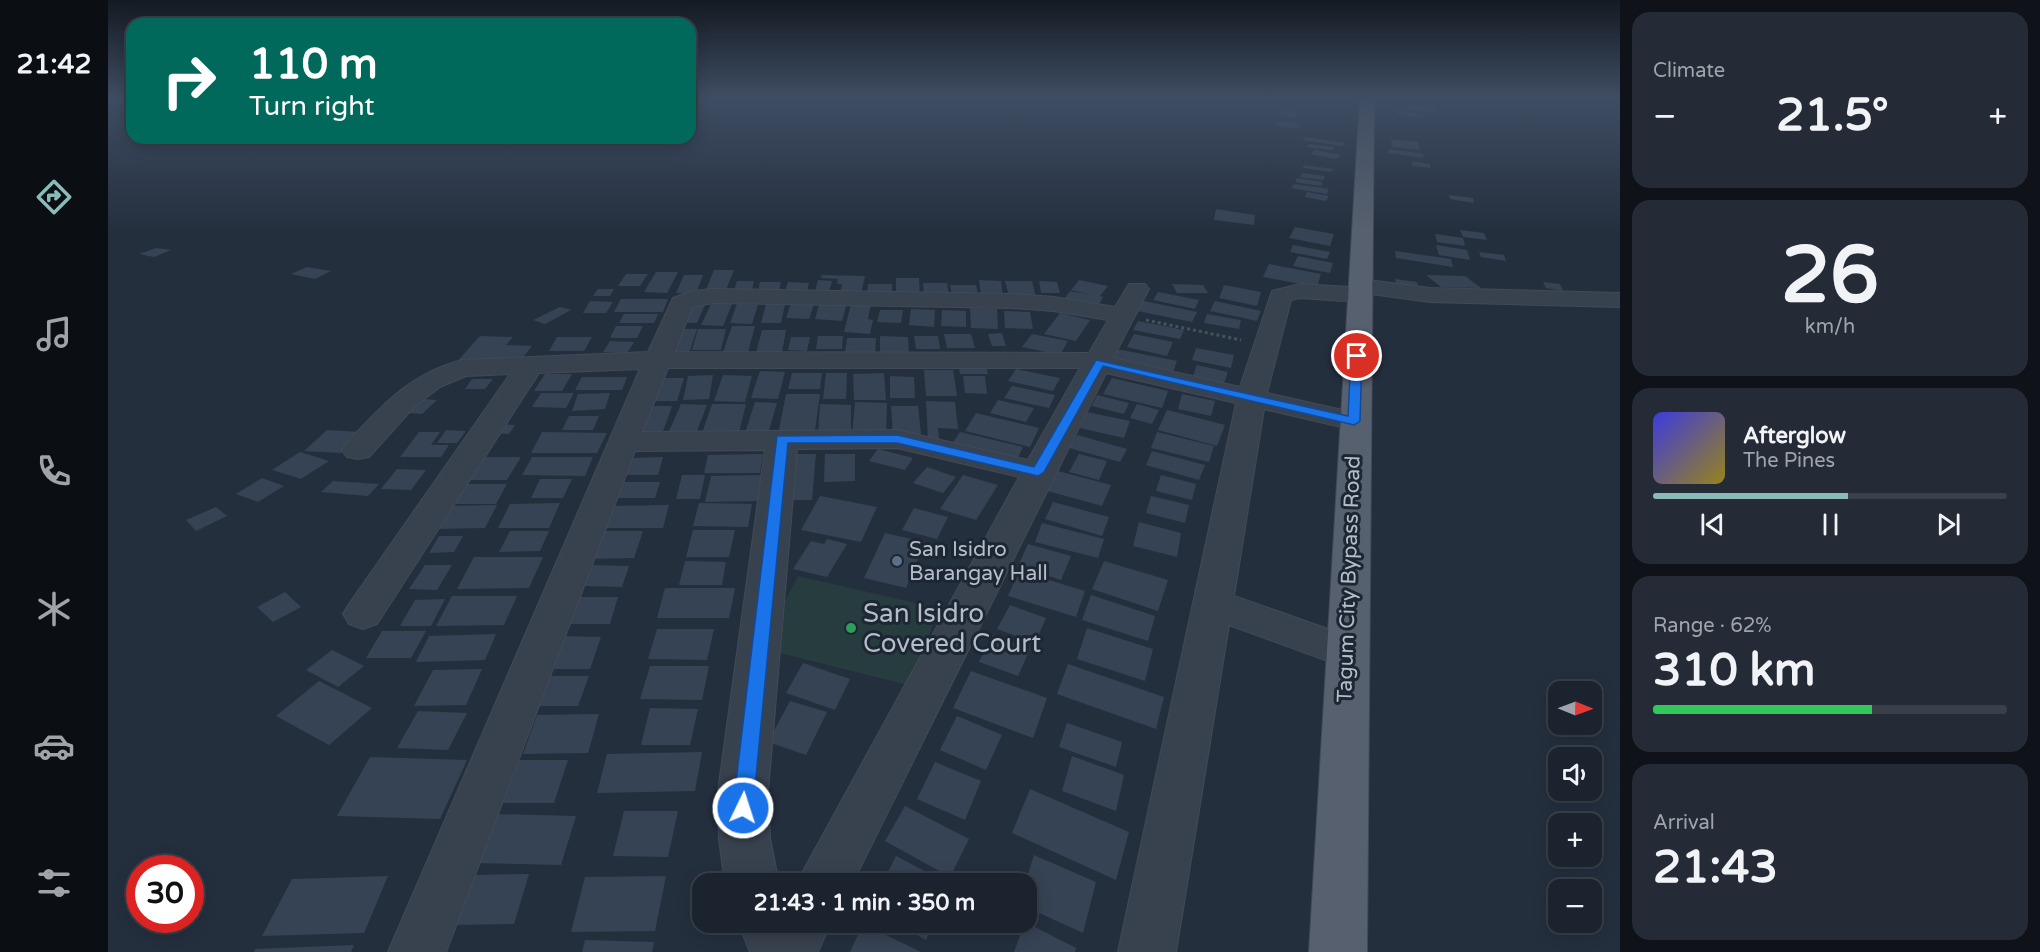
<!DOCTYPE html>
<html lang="en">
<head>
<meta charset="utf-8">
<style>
	:root { --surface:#1b232e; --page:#242b36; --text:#f1f3f6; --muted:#a0a4aa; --line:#39404a; --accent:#8bbbb9 }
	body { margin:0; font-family:"Varela Round",sans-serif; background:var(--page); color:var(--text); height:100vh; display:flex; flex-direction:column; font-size:22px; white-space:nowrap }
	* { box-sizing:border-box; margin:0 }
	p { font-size:20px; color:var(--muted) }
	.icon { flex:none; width:33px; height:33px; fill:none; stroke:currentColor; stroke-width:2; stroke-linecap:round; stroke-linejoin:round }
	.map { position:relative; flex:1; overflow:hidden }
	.panel { display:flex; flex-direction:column; gap:12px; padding:12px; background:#0f1319; width:420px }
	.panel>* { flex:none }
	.banner { position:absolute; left:18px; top:18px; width:570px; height:126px; border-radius:18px; box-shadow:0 3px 15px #0003,0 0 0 2px var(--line); background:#00695c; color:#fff; overflow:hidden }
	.needle { width:39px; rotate:91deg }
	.fabs { position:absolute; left:1440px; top:681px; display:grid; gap:12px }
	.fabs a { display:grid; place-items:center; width:54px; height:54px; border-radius:12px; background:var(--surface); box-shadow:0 3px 15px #0003,0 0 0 2px var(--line); font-size:30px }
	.speed { position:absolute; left:18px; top:855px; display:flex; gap:12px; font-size:30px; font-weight:700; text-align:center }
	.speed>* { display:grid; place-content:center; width:78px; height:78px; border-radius:50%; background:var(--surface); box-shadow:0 3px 15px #0003,0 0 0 2px var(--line); line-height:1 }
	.speed .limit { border:9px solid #d22; background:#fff; color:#111 }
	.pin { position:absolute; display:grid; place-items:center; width:51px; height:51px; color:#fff; margin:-26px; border:3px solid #fff; border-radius:50%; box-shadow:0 2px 6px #0007 }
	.me { position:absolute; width:66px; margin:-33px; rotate:4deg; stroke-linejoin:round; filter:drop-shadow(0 0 4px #0008) }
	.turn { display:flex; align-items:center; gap:21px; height:126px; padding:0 24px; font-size:27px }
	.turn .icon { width:78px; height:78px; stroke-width:2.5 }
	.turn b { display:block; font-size:42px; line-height:51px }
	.big { font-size:45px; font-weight:800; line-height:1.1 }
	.panel .widget { flex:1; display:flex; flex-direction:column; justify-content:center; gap:9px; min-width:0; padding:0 21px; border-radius:18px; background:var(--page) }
	.panel .dial { align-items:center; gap:0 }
	.dial b { font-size:78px; line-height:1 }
	.song { display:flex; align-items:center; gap:18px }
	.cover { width:72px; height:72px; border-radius:9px; background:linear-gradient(135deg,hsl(240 70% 55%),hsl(50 70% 35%)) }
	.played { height:6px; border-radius:3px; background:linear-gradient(90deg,var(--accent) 55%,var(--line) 55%) }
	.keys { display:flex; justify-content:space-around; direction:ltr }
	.heat { display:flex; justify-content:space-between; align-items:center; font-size:33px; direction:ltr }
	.charge { height:9px; border-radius:4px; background:linear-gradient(90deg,#34c759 62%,var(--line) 0) }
	.trip { position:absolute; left:584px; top:873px; width:345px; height:60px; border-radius:18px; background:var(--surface); box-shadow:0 3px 15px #0003,0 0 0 2px var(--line); font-weight:800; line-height:60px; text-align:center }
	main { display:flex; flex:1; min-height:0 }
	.tab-bar { display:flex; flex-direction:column; width:108px; justify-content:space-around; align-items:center; background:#0b0e12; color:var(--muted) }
	.tab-bar .icon { width:42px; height:42px }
	.tab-bar .active { color:var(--accent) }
	.tab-bar b { font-size:27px; color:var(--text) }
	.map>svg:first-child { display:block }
</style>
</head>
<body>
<main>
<nav class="tab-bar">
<b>21:42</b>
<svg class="icon active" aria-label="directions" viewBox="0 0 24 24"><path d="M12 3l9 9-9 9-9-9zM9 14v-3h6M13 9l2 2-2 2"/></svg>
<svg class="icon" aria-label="music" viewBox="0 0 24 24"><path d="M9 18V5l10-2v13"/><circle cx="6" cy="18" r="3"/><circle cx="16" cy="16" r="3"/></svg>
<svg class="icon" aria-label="phone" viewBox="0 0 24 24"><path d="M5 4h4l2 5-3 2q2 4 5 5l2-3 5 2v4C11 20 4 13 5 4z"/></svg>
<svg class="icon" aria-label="climate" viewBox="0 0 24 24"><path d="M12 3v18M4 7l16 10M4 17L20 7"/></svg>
<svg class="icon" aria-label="car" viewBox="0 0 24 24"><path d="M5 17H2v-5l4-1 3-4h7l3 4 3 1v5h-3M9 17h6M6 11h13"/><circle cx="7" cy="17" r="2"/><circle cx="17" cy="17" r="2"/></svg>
<svg class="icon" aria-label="filters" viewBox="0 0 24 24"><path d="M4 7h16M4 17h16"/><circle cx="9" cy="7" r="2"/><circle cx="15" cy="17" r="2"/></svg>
</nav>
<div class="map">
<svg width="1512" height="952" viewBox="0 0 1512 952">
	<rect width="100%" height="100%" fill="#242f3e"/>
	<polygon fill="#263c3f" points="690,576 830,608 804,686 652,648"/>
	<g fill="#364354">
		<polygon points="1309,105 1327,107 1331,114 1300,109 1300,106"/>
		<polygon points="1174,111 1190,112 1188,118 1172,116"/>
		<polygon points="1289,111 1316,114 1316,118 1289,115"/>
		<polygon points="1165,122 1185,122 1193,128 1172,127"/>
		<polygon points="1197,137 1237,143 1235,146 1194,140"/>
		<polygon points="1283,139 1310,142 1312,150 1284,147"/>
		<polygon points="1200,144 1226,147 1225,150 1199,147"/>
		<polygon points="1281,149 1316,154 1315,158 1279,153"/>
		<polygon points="1207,150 1233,155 1228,159 1202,154"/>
		<polygon points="1304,161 1322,164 1323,168 1304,166"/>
		<polygon points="1196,165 1225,169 1224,172 1195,168"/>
		<polygon points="1194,173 1217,176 1215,180 1192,177"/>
		<polygon points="1189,178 1215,182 1213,186 1187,182"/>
		<polygon points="1186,184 1221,189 1219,194 1183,188"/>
		<polygon points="1199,192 1221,196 1218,201 1197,197"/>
		<polygon points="1341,195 1365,198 1366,203 1342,199"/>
		<polygon points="1108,209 1147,215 1146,225 1106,220"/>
		<polygon points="1187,227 1226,234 1222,246 1181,238"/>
		<polygon points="1352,230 1376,233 1379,240 1355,237"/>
		<polygon points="1327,234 1355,238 1357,246 1329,242"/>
		<polygon points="1185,245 1222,252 1219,259 1182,252"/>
		<polygon points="1328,245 1359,250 1362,260 1331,255"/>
		<polygon points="48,248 63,250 46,257 31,254"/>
		<polygon points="1287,251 1343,259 1345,267 1288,258"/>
		<polygon points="1371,252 1396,255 1398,261 1373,257"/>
		<polygon points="1190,256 1225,263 1222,273 1185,266"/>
		<polygon points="1161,264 1213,274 1209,287 1155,277"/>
		<polygon points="199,267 223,271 207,279 183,274"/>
		<polygon points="606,270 626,270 618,290 598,290"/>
		<polygon points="548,272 570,272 559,293 536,292"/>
		<polygon points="518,274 540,274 532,286 510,286"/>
		<polygon points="576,275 595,275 588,293 568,293"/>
		<polygon points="714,275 757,276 753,294 732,294 734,284 729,284 730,279 713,278"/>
		<polygon points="1318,275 1357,276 1373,288 1333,287"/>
		<polygon points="788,278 811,278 812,298 788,298"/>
		<polygon points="1287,279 1309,282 1310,287 1288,283"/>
		<polygon points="710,280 724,281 721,292 707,291"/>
		<polygon points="871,280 893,281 895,296 873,296"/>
		<polygon points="971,280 1000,286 992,296 995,297 988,310 953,303 962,291 984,295 963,290"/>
		<polygon points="629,281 646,281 644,290 626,290"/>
		<polygon points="897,281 924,281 929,301 902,300"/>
		<polygon points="931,281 949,282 952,293 933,293"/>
		<polygon points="652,282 673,282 671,291 650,291"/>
		<polygon points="680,282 701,283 699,292 677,291"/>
		<polygon points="1435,282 1452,284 1455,291 1438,288"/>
		<polygon points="815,283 839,283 841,295 816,295"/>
		<polygon points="760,284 784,284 784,294 759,293"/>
		<polygon points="1064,284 1095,285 1100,293 1069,293"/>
		<polygon points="842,285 868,285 870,295 844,295"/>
		<polygon points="1116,285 1153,292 1149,306 1111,298"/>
		<polygon points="490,289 506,289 502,296 485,296"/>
		<polygon points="1050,292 1091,300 1087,309 1045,300"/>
		<polygon points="513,299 560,299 555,312 506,312"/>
		<polygon points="1031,300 1089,312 1084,322 1024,310"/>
		<polygon points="482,301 505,302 498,313 475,313"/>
		<polygon points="1107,301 1153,311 1149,321 1102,311"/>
		<polygon points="683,303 706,304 701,319 678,318"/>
		<polygon points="603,304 624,304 615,326 593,325"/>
		<polygon points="629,304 650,305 644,324 622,323"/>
		<polygon points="658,304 677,304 673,323 653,323"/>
		<polygon points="743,304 763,305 760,319 765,320 762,334 736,332"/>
		<polygon points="575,305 597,305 589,323 566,322"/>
		<polygon points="711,305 738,306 734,321 707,319"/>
		<polygon points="452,307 463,310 437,324 425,320"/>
		<polygon points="862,308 889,309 890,329 863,328"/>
		<polygon points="803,309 827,310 826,327 801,325"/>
		<polygon points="772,310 795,310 793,323 769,322"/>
		<polygon points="834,310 858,311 858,327 833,326"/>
		<polygon points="896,311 922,312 925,329 897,328"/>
		<polygon points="952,313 982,320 968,341 936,334"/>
		<polygon points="516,314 550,314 546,323 511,323"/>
		<polygon points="1099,314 1133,320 1131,329 1096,323"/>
		<polygon points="1030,321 1076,330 1072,339 1025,330"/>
		<polygon points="508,326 535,326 529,338 502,338"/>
		<polygon points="624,326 647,326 639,356 614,355"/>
		<polygon points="565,329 589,329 580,357 555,357"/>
		<polygon points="590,329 618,329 613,350 584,350"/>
		<polygon points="654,330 678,330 673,358 647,357"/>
		<polygon points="894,333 898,346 884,346 880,334"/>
		<polygon points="836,334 863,334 867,348 839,348"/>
		<polygon points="924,334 960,341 952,355 914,347"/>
		<polygon points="1026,334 1065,342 1059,356 1019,347"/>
		<polygon points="372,336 405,337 398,345 424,346 413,360 346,365"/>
		<polygon points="710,336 735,336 734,349 708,349"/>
		<polygon points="772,336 800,337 801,354 772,354"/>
		<polygon points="806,336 830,336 832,349 808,349"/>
		<polygon points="449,337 484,337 476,351 441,351"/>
		<polygon points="683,337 702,337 699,351 680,350"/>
		<polygon points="739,338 768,338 767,353 737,353"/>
		<polygon points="502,341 526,342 519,353 495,352"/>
		<polygon points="1088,348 1126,355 1123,368 1084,360"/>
		<polygon points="1009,349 1069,361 1064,375 1003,363"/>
		<polygon points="1089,365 1120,372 1116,383 1085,376"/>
		<polygon points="851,367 878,367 880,374 852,374"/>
		<polygon points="908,369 952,378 945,391 900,381"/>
		<polygon points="816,370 845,370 849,396 818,396"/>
		<polygon points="652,371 677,372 670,399 643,398"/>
		<polygon points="684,373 714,373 712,389 680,389"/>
		<polygon points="718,373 739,373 738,399 715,399"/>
		<polygon points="776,373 778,400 746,400 745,374"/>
		<polygon points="437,374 464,374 454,391 426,391"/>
		<polygon points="605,375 601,399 575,400 580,376"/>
		<polygon points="615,375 644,376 637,402 606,401"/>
		<polygon points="782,376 806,377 807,398 782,398"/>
		<polygon points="855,376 877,376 879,394 857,393"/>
		<polygon points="474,377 519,377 514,390 467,390"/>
		<polygon points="548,378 576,378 569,401 539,401"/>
		<polygon points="1004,378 1060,391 1054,408 995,394"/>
		<polygon points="364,379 385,379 377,389 357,389"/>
		<polygon points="904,386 947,395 941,408 896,398"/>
		<polygon points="433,393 466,393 458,408 424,407"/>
		<polygon points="502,393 497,409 464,411 470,394"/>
		<polygon points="678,394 712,394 707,431 671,430"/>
		<polygon points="1074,394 1107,401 1103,416 1070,409"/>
		<polygon points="989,395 1021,403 1016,414 984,406"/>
		<polygon points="302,398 329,400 314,414 287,412"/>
		<polygon points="890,400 926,408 918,422 882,413"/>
		<polygon points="818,401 847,402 850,429 830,428 831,439 820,439"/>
		<polygon points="647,402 669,403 660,434 637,433"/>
		<polygon points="747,402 779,403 778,437 744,436"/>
		<polygon points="573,404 599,405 586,439 558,438"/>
		<polygon points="604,404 638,404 630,437 593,436"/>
		<polygon points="712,404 743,405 743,434 710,434"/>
		<polygon points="1029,404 1051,410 1044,424 1022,418"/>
		<polygon points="537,406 564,406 553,437 525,437"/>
		<polygon points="783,406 810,406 813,434 785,435"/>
		<polygon points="1059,410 1117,425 1109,446 1050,430"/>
		<polygon points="979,412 1022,421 1016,438 972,428"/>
		<polygon points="868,413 931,428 922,447 857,431"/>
		<polygon points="461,416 491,416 485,430 454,430"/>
		<polygon points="384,424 407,425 401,434 378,433"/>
		<polygon points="219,430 254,432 233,453 196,451"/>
		<polygon points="338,430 358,431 349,443 329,443"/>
		<polygon points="311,432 332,432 323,445 341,445 333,457 292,457"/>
		<polygon points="434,432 499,433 489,453 423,453"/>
		<polygon points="852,432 915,447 909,460 841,449"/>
		<polygon points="1049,432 1106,446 1101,462 1043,448"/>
		<polygon points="969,435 1019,449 1012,462 961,448"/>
		<polygon points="770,449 805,458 797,470 761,461"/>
		<polygon points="1044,451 1097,465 1091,480 1038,465"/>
		<polygon points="192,452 221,461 193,479 164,470"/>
		<polygon points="655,454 652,473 596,473 600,455"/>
		<polygon points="680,454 708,454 704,500 673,500"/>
		<polygon points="717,454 747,454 747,481 716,482"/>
		<polygon points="971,454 999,461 991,480 961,472"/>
		<polygon points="373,457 413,457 399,480 358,480"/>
		<polygon points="424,457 485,457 477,476 414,475"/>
		<polygon points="555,457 550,475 518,475 524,458"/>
		<polygon points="819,467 848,477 835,493 805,483"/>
		<polygon points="289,469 318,470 303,490 273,489"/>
		<polygon points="946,470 1003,485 994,506 936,490"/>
		<polygon points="574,475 597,475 592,499 568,499"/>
		<polygon points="655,475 651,501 597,502 603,476"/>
		<polygon points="855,475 890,485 868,520 832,509"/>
		<polygon points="1053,475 1088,484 1084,500 1048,491"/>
		<polygon points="154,478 176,486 150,502 128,494"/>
		<polygon points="432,479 464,479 455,498 423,498"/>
		<polygon points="225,481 271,484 260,496 213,492"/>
		<polygon points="513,482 552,482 547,498 507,498"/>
		<polygon points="353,484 399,484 388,504 340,504"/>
		<polygon points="712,496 769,507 753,542 693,530"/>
		<polygon points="1043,496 1081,505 1077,523 1038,513"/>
		<polygon points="945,502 1001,517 994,536 937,519"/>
		<polygon points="452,503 441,528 390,528 402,504"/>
		<polygon points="591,503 644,504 640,527 585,526"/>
		<polygon points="389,505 377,528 326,529 339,506"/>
		<polygon points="561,505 555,528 492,528 501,506"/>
		<polygon points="108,507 119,516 88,531 78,520"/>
		<polygon points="806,508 840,517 829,539 794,530"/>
		<polygon points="1031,522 1073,533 1069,557 1025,546"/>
		<polygon points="934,523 996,539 990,558 927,542"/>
		<polygon points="585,530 627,530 621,557 578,557"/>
		<polygon points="402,531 441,531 432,551 391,552"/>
		<polygon points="491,531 535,531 526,558 480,559"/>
		<polygon points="777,533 817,542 798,588 756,578"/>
		<polygon points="331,536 355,536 346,552 321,553"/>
		<polygon points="719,539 739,544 719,577 685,569 703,541 716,544"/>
		<polygon points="920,544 963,556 953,580 910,566"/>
		<polygon points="366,557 435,557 421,588 349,589"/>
		<polygon points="577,561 618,562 614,585 571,585"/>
		<polygon points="996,561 1060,580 1050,611 984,589"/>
		<polygon points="317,565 344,565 329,590 301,589"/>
		<polygon points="481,565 521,566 514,587 472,586"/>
		<polygon points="911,571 977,591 968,617 900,596"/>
		<polygon points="557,588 627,588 621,618 549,618"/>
		<polygon points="177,592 193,607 165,622 149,607"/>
		<polygon points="983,595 1047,616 1040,641 974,620"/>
		<polygon points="344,596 409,596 396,625 328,626"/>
		<polygon points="470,597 510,597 502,624 459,624"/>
		<polygon points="337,599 323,626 292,626 307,600"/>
		<polygon points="902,605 938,618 927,643 889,629"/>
		<polygon points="979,628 1045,649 1037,681 969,659"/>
		<polygon points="549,629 606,629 599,660 540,659"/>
		<polygon points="274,631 318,631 303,658 258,658"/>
		<polygon points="388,634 377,660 308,662 321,636"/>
		<polygon points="885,635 922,649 910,676 871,662"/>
		<polygon points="455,636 493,637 482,669 442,669"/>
		<polygon points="224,650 256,666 230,687 198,670"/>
		<polygon points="695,663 742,679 727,710 678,693"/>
		<polygon points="960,664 1056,697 1048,729 949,694"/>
		<polygon points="542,666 601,666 594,700 532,699"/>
		<polygon points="374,669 358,705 306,706 325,670"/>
		<polygon points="863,671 939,698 925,738 845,708"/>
		<polygon points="441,676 481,676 470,706 429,706"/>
		<polygon points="211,681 264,708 221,745 168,716"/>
		<polygon points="682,701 719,712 698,755 660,742"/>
		<polygon points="542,708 590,709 582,745 533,745"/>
		<polygon points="310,711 359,713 340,750 289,748"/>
		<polygon points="491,714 480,753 415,754 429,715"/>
		<polygon points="849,716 894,735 878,770 832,750"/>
		<polygon points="959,723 1014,742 1008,767 951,747"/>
		<polygon points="594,752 587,791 489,793 499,754"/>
		<polygon points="964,756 1016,775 1008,811 954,791"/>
		<polygon points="262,757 359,760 332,819 229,816"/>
		<polygon points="411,760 460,760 446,803 395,803"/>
		<polygon points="827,762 873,781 857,820 809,799"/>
		<polygon points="922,789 1021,832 1008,880 904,833"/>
		<polygon points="797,806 861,839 842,877 777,841"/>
		<polygon points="516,811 570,811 560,857 505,856"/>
		<polygon points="385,814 468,816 453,865 365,863"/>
		<polygon points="926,855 988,882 975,933 918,907 917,884"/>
		<polygon points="788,856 841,884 774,884"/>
		<polygon points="421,874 406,924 344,925 363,875"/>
		<polygon points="280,876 256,933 154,936 184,879"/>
		<polygon points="558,876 547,931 463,932 477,877"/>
		<polygon points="787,922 826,922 818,940"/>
		<polygon points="917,922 968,948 967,952 906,952"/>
		<polygon points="755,924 813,952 742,952"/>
		<polygon points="477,940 546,942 544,952 474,952"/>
		<polygon points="246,945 243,952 146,952 147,949"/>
	</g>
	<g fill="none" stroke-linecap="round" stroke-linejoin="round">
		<defs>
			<g id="minor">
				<path d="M 1252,279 L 1322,288 L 1512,293 L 1512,307 L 1322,302 L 1263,294 L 1260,300 L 1252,302 L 1192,298 L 1183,300 L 1159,393 L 1257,415 L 1261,421 L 1257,427 L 1246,430 L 1156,409 L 1126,596 L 1254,641 L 1260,652 L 1254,663 L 1239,668 L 1121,625 L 1068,952 L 1010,952 L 1128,403 L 998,373 L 744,884 L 688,884 L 911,477 L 789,448 L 689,449 L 660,791 L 662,838 L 671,884 L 617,884 L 611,838 L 610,791 L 657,450 L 527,451 L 338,952 L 280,952 L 532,369 L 431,373 L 269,624 L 255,629 L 241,624 L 235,614 L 241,604 L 402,374 L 358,376 L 332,387 L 306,407 L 261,457 L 250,459 L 239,457 L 234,450 L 239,443 C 273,406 304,372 355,360 L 540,352 L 565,298 L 584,291 L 605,289 L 904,294 L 946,297 L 1007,307 L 1021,284 L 1037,284 L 1041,289 L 1005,358 L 1132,387 L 1164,291 L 1192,284 L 1241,287 L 1244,281 ZM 605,303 L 904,308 L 946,311 L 1000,320 L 981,353 L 567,352 L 584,307 ZM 560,368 L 972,368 L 920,460 L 789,430 L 534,432 Z"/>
				<polygon points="630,922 723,922 710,952 642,952"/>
			</g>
			<polygon id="major" points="1252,98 1266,98 1259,952 1201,952"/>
		</defs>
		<use href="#minor" stroke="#414a57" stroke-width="2"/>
		<use href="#major" stroke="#414a57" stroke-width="2"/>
		<polyline stroke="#3f5557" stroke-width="3" stroke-dasharray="3 3" stroke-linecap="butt" points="1038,320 1133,340"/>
		<use href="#minor" fill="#38414e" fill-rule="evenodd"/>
		<use href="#major" fill="#56606e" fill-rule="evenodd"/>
	</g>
	<linearGradient id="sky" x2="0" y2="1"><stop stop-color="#141a22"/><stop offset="0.42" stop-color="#3f4d63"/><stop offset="1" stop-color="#3f4d63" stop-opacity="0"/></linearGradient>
	<rect width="1512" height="231" fill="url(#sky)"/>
	<polygon fill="#1a73e8" stroke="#114b97" stroke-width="1.5" points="1249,352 1254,356 1252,421 1246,425 995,366 936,472 930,476 789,443 680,443 645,808 642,815 635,818 628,815 625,808 669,436 789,435 926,467 988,360 1240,416 1243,356"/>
	<circle fill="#5c6f8a" stroke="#1d2633" stroke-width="2" cx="789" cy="561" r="6"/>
	<circle fill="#2e9e5b" stroke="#1d2633" stroke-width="2" cx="743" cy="628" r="6"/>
	<g text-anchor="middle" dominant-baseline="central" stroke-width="6" stroke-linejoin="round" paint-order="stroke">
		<g font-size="21" fill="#b4bcc9" stroke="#1d2633" text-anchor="start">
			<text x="801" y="549">San Isidro<tspan x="801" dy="24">Barangay Hall</tspan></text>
		</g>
		<g font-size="21" fill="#b4bcc9" stroke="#1d2633">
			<text transform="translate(1241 579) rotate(-88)">Tagum City Bypass Road</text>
		</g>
		<g font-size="26" fill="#b4bcc9" stroke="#1d2633" text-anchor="start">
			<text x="755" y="613">San Isidro<tspan x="755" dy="30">Covered Court</tspan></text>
		</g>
	</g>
</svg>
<div class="fabs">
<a><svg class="needle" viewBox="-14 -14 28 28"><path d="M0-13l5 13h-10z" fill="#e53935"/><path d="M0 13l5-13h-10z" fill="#a0a4aa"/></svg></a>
<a><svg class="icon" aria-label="sound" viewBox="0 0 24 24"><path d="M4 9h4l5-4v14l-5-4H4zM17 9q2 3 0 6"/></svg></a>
<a>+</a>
<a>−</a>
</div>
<div class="speed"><div class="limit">30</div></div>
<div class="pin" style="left:1249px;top:356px;background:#d93025"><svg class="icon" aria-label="arrive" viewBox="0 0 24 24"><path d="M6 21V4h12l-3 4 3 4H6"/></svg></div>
<svg class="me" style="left:635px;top:808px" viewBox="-20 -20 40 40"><circle r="17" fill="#1a73e8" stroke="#fff" stroke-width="3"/><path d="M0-11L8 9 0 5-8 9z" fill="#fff"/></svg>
<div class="trip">21:43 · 1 min · 350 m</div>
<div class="banner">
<div class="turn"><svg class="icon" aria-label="right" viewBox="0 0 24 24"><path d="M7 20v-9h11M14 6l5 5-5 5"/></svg><div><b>110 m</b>Turn right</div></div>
</div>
</div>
<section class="panel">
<div class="widget"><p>Climate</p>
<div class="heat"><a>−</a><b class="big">21.5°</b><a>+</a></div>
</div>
<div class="widget dial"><b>26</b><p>km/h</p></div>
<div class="widget">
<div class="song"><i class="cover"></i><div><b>Afterglow</b><p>The Pines</p></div></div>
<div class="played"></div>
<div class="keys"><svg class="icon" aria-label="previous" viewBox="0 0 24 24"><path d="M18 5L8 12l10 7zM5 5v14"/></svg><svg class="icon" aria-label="pause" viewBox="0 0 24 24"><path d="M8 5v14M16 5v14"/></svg><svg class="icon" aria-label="next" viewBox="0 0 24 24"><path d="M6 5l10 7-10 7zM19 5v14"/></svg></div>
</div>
<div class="widget"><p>Range · 62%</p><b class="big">310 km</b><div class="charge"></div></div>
<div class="widget"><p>Arrival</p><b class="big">21:43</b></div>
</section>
</main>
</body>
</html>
